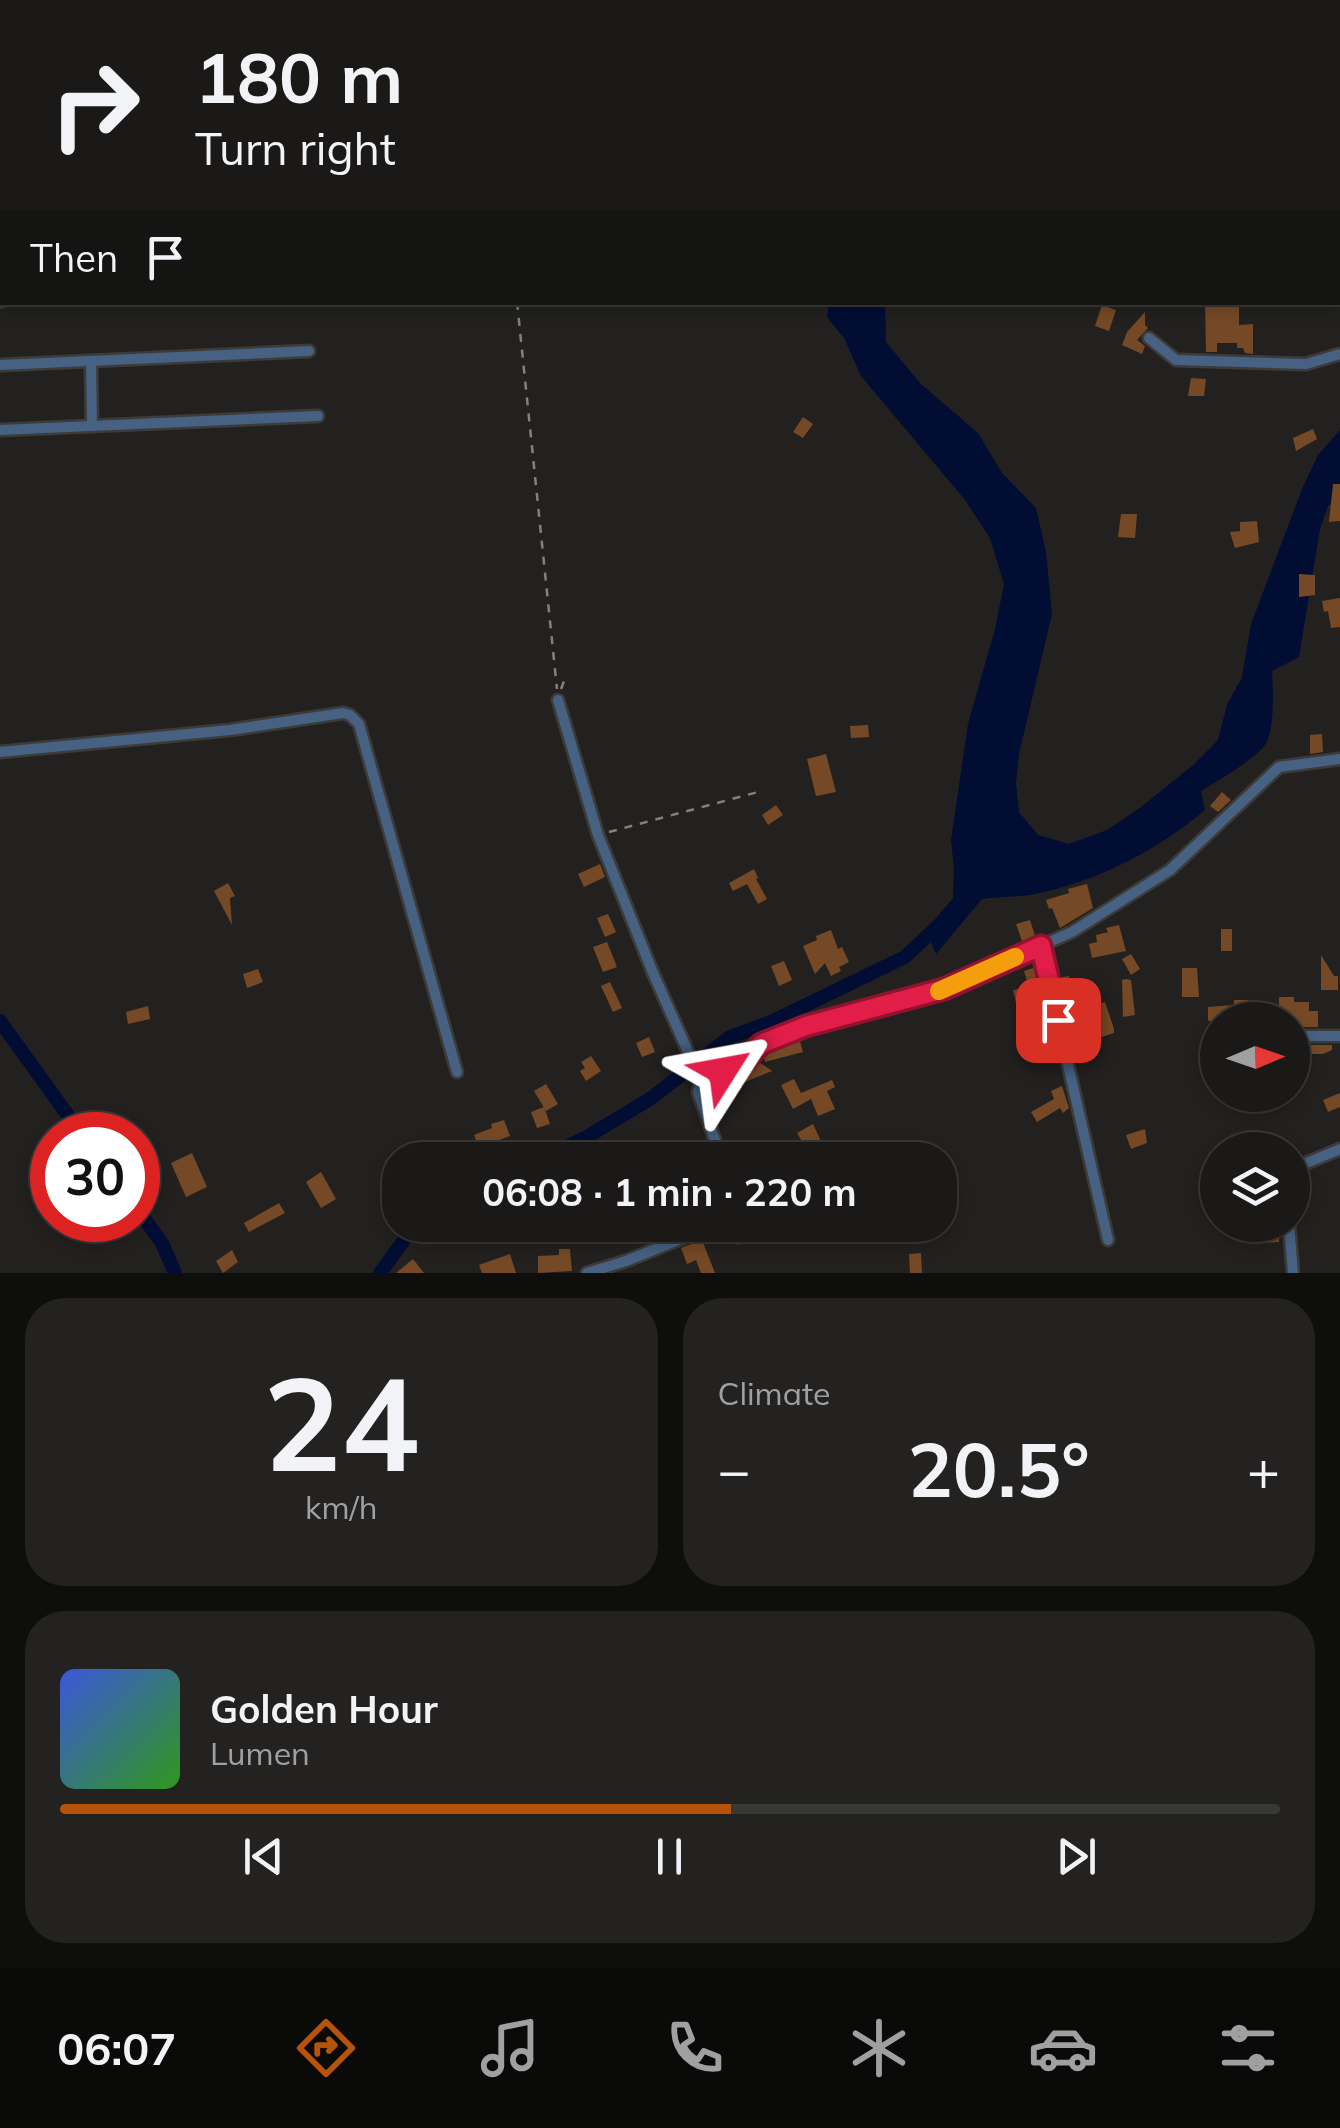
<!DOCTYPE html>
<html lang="en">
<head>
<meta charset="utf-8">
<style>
	:root { --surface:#1a1917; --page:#232220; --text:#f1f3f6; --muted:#9fa0a1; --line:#383836; --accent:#b45309 }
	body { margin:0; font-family:Mulish,sans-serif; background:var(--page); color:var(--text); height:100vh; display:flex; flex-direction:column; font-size:38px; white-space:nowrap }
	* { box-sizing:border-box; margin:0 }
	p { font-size:32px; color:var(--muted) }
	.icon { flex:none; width:55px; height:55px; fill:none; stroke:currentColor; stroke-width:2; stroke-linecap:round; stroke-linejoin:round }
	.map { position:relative; height:1273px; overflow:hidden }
	.sheet { display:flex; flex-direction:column; gap:25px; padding:25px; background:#0e0e0d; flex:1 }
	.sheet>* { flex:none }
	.guide { position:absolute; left:0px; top:0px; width:1340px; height:305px; box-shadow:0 5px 15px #0003,0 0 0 2px var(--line); background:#1a1917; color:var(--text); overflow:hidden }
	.needle { width:65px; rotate:88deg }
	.buttons { position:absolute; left:1200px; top:1002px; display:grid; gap:20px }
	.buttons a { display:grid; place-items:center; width:110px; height:110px; border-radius:50%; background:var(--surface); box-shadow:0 5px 15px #0003,0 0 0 2px var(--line); font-size:50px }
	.speed { position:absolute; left:30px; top:1112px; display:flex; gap:20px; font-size:50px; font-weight:700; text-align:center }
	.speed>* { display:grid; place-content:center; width:130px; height:130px; border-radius:50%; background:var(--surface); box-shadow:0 5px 15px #0003,0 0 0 2px var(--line); line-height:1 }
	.speed .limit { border:15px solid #d22; background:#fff; color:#111 }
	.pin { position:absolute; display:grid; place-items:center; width:85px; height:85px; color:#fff; margin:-42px; border-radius:20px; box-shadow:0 5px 15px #0006 }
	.me { position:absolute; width:110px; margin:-55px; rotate:56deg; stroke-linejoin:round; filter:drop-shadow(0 0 8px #0008) }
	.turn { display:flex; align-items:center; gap:35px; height:210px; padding:0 30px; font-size:45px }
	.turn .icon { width:130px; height:130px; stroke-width:2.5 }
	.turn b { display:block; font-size:70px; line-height:85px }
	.then { display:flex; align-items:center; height:95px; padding:0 30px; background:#0003; gap:20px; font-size:38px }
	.big { font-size:75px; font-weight:700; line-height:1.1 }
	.sheet .card { flex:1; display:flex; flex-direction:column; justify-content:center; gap:15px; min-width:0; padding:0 35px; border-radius:40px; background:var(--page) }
	.sheet .dial { align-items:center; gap:0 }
	.dial b { font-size:130px; line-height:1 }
	.song { display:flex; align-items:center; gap:30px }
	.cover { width:120px; height:120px; border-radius:15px; background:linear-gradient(135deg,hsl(230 70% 55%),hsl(110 70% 35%)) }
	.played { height:10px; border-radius:5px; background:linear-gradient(90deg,var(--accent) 55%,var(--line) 55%) }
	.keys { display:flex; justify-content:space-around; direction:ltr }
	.heat { display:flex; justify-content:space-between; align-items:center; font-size:55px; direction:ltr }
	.sheet .tiles { flex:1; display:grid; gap:25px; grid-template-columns:1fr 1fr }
	.card:last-child { grid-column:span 2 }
	.trip { position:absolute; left:382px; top:1142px; width:575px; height:100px; border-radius:40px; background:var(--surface); box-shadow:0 5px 15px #0003,0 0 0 2px var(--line); font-weight:700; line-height:100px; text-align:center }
	.tabs { display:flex; height:160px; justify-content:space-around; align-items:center; background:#0a0a09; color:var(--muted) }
	.tabs .icon { width:70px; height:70px }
	.tabs .current { color:var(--accent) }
	.tabs b { font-size:45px; color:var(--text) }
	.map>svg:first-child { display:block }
</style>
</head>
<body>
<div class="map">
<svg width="1340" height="1273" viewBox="0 0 1340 1273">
	<rect width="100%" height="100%" fill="#23211f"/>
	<path fill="#010d33" d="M 829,303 L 885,303 L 886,342 L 921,384 L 978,433 L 1002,473 L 1036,508 L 1046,552 L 1052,614 L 1019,754 L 1016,783 L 1019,812 L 1038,835 L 1069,844 L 1107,830 L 1141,807 L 1192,766 L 1218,740 L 1227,705 L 1242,677 L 1251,624 L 1302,489 L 1318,455 L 1340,430 L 1340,496 L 1328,506 L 1320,529 L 1299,657 L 1272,671 C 1273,689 1275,727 1266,743 C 1259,757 1216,782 1201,791 L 1205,810 C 1155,852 1094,883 1030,895 C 1014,897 998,897 982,899 L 936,954 L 926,930 L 953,898 L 954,869 L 951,840 L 968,724 L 995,629 L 1004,584 L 990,538 L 965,500 L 861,376 L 844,338 L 827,317 Z"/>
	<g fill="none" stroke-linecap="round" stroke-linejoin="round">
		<g stroke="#010d33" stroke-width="14">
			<polyline points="0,1021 82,1135"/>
			<polyline points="538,1160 585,1138 650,1099 730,1037 773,1021 905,957 940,924"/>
			<polyline points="138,1210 162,1243 175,1273"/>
			<polyline points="380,1273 415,1225"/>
		</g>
	</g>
	<g fill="#754925">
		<polygon points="1205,302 1239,302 1239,325 1253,324 1253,354 1245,353 1243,348 1237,348 1237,343 1217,343 1217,352 1206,352"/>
		<polygon points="1102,305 1116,310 1109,331 1095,326"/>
		<polygon points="1145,312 1145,325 1148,328 1137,340 1145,346 1142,354 1122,345 1127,332"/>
		<polygon points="1191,378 1206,379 1204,396 1188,396"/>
		<polygon points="803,417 813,424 803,438 793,432"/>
		<polygon points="1313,429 1317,439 1296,451 1293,438"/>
		<polygon points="1333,484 1340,484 1340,521 1329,522"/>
		<polygon points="1121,514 1137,514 1135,538 1118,537"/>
		<polygon points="1257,521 1259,542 1235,548 1230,532 1240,531 1240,522"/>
		<polygon points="1299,574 1315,575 1315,595 1299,597"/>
		<polygon points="1340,598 1340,627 1331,628 1328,611 1324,612 1322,601"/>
		<polygon points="868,725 869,737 851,738 850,726"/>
		<polygon points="1322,734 1323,752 1310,754 1310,735"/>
		<polygon points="826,754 836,792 816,796 807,759"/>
		<polygon points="1222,792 1231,800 1218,812 1210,806"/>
		<polygon points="776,805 783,815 768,825 762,815"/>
		<polygon points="600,864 605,877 584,887 578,874"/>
		<polygon points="754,869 758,878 756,879 767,899 758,904 747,884 733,891 729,883"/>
		<polygon points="228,883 235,896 230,898 232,925 214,891"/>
		<polygon points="1087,884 1093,908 1060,928 1052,908 1049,909 1046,900 1069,893 1068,889"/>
		<polygon points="608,914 616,932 605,937 597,918"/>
		<polygon points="1030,920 1036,939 1023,944 1016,924"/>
		<polygon points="1119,925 1126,951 1092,958 1089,944 1097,942 1096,935 1108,932 1106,928"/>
		<rect x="1221" y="929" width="11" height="22"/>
		<polygon points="831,930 838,949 842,947 849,962 839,967 841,971 831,976 825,963 815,974 803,946 817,940 816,936"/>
		<polygon points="607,942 617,967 603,972 593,947"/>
		<polygon points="1131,954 1140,969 1131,975 1122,959"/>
		<polygon points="1321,955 1334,976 1338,976 1338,990 1321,990"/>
		<polygon points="784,961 792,980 779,986 771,966"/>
		<polygon points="1037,967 1044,998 1016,1003 1013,990 1029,987 1024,971"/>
		<polygon points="1182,968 1197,968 1199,997 1182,997"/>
		<polygon points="258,969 263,982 247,988 243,974"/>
		<polygon points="1069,976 1076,1011 1105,1002 1114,1029 1114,1033 1089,1041 1092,1054 1081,1057 1074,1032 1070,1032 1057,978"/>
		<polygon points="1126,979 1131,980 1135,1015 1123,1017 1122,980"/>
		<polygon points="610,982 622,1008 613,1012 601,986"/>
		<polygon points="1279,997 1294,997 1294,1002 1309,1002 1309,1011 1318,1011 1318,1027 1292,1027 1292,1016 1279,1016"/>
		<polygon points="1234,1000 1249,1000 1249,1019 1208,1021 1208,1007 1234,1005"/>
		<polygon points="148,1006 150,1019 128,1024 126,1012"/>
		<polygon points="1050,1024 1058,1059 1042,1062 1038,1033 1033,1034 1032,1028"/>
		<polygon points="649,1037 655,1052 642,1057 636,1043"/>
		<polygon points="799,1038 803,1052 765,1062 763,1054 766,1051"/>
		<polygon points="1292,1045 1332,1045 1332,1050 1323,1054 1311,1054 1311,1047 1292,1047"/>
		<polygon points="591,1056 601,1071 586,1081 580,1071 585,1068 581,1062"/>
		<polygon points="759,1062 772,1071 740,1084 736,1075"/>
		<polygon points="794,1079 801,1093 832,1080 835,1087 827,1091 835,1109 818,1116 811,1099 793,1109 781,1085"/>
		<polygon points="546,1084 558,1104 546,1111 534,1091"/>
		<polygon points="1062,1086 1069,1108 1063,1113 1060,1108 1037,1122 1031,1112 1054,1099 1051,1091"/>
		<polygon points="1340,1093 1340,1107 1328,1112 1323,1100"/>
		<polygon points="544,1107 550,1124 537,1128 531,1112"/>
		<polygon points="504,1120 510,1136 491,1143 493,1147 480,1151 474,1135 492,1128 491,1124"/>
		<polygon points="813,1124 826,1152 817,1158 815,1154 807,1160 799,1160 792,1150 803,1143 797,1133"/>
		<polygon points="1145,1129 1147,1143 1131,1149 1126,1135"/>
		<polygon points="192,1153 207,1187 186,1197 171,1163"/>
		<polygon points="321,1172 336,1199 321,1208 306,1182"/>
		<polygon points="279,1203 285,1213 249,1232 244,1223"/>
		<polygon points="736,1225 746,1225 752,1239 737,1245 730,1227"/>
		<polygon points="1261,1225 1279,1225 1279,1242 1265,1243 1265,1235 1262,1235"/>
		<polygon points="702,1240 715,1273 701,1273 696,1260 687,1264 681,1248"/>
		<polygon points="559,1249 570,1249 572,1271 538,1273 538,1256 559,1255"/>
		<polygon points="232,1250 238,1262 223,1273 216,1261"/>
		<polygon points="921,1253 922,1273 910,1273 909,1254"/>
		<polygon points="510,1254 516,1273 482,1273 479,1265"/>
		<polygon points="413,1259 424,1273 396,1273"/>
	</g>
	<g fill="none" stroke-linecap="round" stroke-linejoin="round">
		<defs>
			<g id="street">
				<polyline points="0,301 2,301"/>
				<polyline points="1149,338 1176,360 1306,364 1340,354"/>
				<polyline points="91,361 92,426"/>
				<polyline points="0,365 309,351"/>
				<polyline points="0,430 318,416"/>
				<polyline points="558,700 598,835 653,973 701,1081"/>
				<polyline points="0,752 230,730 343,713 350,715 359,724 457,1072"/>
				<polyline points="1041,946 1108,1240"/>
				<polyline points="1292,1036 1340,1036"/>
				<polyline points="722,1160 698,1092 701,1081 745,1061 761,1044 806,1026 944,989 1072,932 1170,870 1279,767 1340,759"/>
				<polyline points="1292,1169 1340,1149"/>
				<polyline points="1289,1225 1293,1273"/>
				<polyline points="587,1273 626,1261 715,1225"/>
			</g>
		</defs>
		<use href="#street" stroke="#3d3b39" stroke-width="15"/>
		<g stroke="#82817f" stroke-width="2.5" stroke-dasharray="8 8" stroke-linecap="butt">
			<polyline points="1311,0 1312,2"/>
			<polyline points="1338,121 1340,121"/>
			<polyline points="517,302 557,689"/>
			<polyline points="561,689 566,676"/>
			<polyline points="609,832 758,792"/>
		</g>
		<use href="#street" stroke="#466182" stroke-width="10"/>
	</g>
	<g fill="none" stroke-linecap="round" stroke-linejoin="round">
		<defs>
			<polyline id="route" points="723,1071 745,1061 761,1044 806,1026 944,989 1041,946 1058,1020"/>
		</defs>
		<use href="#route" stroke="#92132f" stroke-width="25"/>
		<use href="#route" stroke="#e11d48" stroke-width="18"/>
		<polyline stroke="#f59e0b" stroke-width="18" points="939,991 1015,957"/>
	</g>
</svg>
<div class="buttons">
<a><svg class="needle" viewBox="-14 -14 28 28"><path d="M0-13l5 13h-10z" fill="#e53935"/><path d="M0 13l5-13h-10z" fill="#9fa0a1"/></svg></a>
<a><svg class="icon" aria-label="layers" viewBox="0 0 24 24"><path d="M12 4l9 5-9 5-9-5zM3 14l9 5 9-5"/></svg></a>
</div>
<div class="speed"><div class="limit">30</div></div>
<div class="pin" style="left:1058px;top:1020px;background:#d93025"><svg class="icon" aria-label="arrive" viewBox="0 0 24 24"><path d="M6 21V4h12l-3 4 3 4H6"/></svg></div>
<svg class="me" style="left:723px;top:1071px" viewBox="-20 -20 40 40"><path d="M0-17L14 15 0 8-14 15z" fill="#e11d48" stroke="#fff" stroke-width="4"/></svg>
<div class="trip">06:08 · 1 min · 220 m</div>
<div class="guide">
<div class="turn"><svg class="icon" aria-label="right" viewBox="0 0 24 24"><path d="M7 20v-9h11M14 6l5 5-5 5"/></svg><div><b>180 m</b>Turn right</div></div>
<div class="then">Then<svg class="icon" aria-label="arrive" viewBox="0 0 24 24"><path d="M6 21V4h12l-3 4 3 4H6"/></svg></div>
</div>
</div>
<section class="sheet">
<div class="tiles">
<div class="card dial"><b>24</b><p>km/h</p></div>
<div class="card"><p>Climate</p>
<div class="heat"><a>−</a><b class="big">20.5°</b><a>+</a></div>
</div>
<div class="card">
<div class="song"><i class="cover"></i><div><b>Golden Hour</b><p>Lumen</p></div></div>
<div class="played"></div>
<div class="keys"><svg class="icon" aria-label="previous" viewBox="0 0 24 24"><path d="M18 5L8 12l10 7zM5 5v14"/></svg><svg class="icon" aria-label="pause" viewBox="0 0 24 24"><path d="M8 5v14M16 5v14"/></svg><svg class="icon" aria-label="next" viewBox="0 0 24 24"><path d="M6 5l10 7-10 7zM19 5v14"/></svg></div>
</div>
</div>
</section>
<nav class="tabs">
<b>06:07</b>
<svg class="icon current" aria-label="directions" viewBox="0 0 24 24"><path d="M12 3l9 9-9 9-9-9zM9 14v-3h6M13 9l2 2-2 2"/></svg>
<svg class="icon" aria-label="music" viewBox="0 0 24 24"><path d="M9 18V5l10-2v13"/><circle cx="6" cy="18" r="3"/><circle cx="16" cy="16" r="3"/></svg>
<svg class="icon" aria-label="phone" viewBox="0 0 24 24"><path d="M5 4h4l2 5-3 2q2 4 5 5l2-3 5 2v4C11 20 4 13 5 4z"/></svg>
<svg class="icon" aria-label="climate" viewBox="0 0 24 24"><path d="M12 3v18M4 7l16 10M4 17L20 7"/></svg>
<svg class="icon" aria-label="car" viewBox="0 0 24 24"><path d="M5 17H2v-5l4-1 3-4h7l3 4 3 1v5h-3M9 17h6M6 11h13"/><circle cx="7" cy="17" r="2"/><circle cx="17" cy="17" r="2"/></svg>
<svg class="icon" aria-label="filters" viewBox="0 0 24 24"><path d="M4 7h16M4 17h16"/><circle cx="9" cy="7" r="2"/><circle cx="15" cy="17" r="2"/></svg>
</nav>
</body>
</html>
